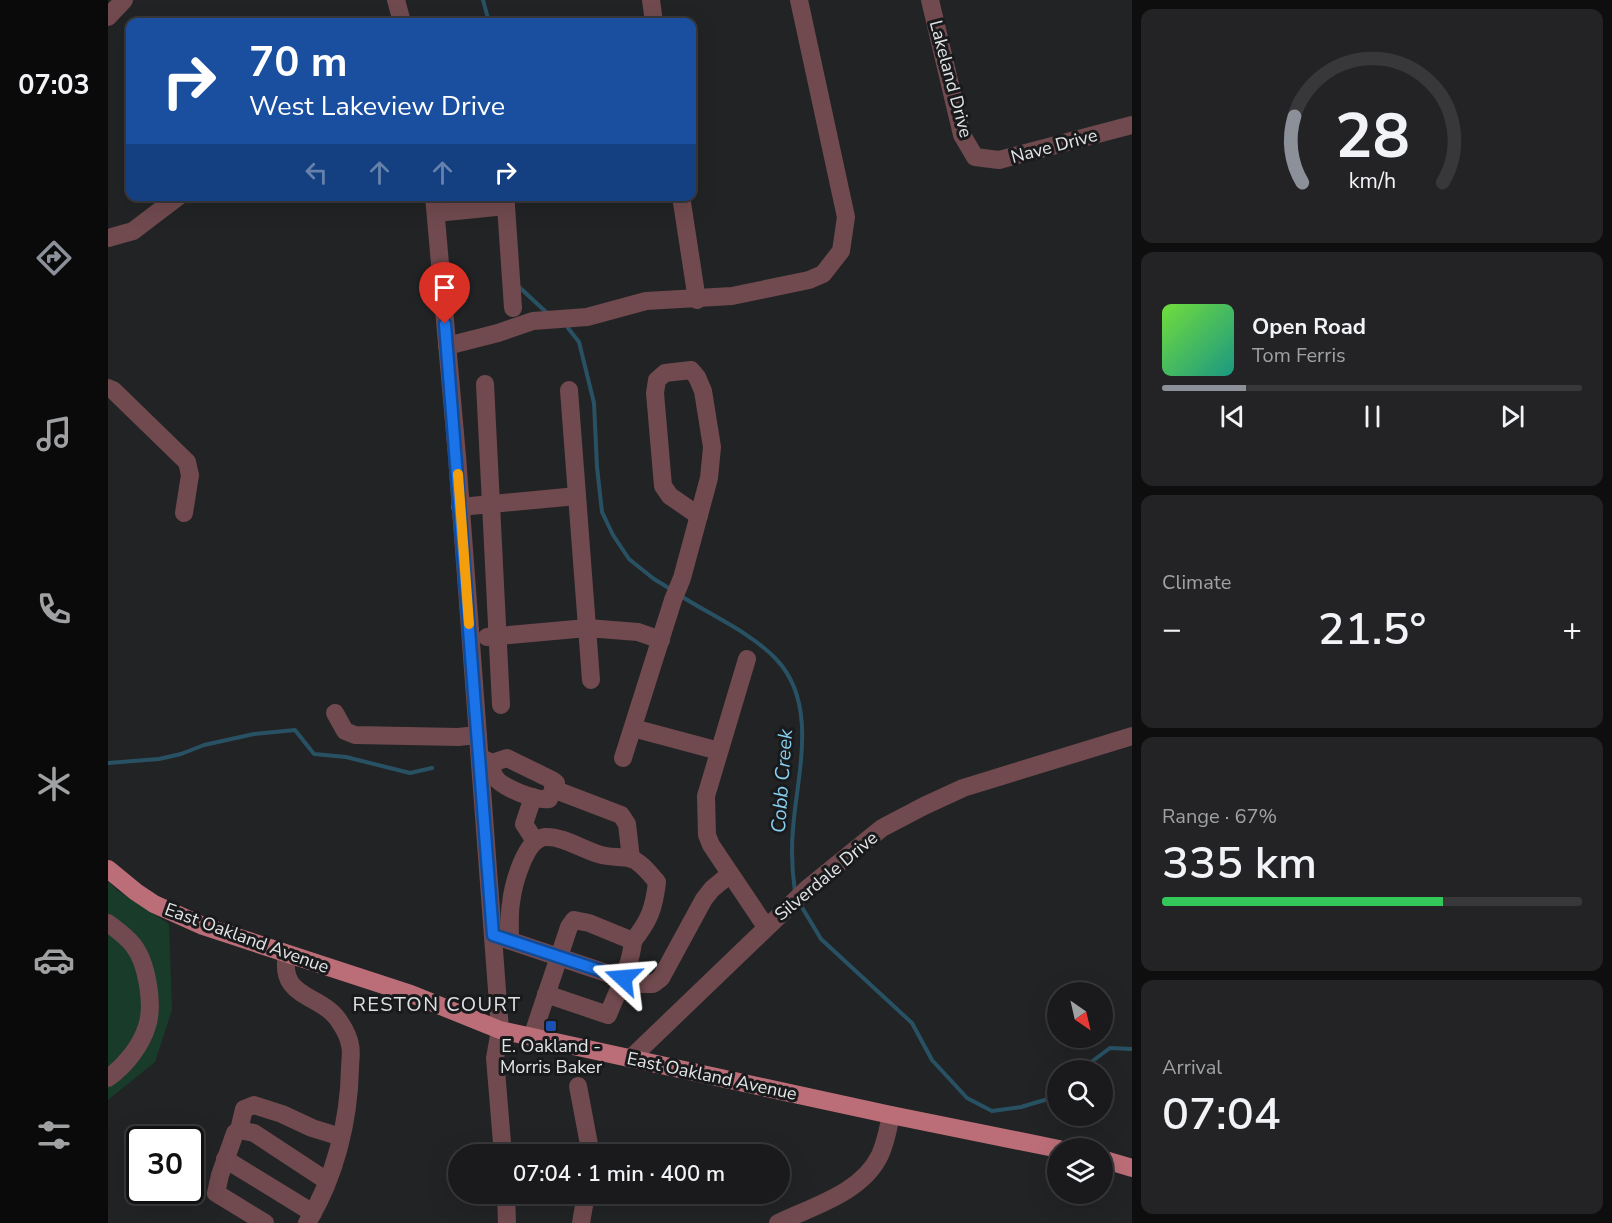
<!DOCTYPE html>
<html lang="en">
<head>
<meta charset="utf-8">
<style>
	:root { --surface:#1a1a1c; --page:#232325; --text:#f1f3f6; --muted:#9fa1a3; --line:#38383b; --accent:#8c9099 }
	body { margin:0; font-family:"Nunito Sans",sans-serif; background:var(--page); color:var(--text); height:100vh; display:flex; flex-direction:column; font-size:22px; white-space:nowrap }
	* { box-sizing:border-box; margin:0 }
	p { font-size:20px; color:var(--muted) }
	.icon { flex:none; width:33px; height:33px; fill:none; stroke:currentColor; stroke-width:2; stroke-linecap:round; stroke-linejoin:round }
	.map { position:relative; flex:1; overflow:hidden }
	.panel { display:flex; flex-direction:column; gap:9px; padding:9px; background:#0e0e0f; width:480px }
	.panel>* { flex:none }
	.top-card { position:absolute; left:18px; top:18px; width:570px; height:183px; border-radius:12px; box-shadow:0 6px 24px #0002,0 0 0 2px var(--line); background:#1a4fa0; color:#fff; overflow:hidden }
	.needle { width:39px; rotate:146deg }
	.buttons { position:absolute; left:939px; top:982px; display:grid; gap:12px }
	.buttons a { display:grid; place-items:center; width:66px; height:66px; border-radius:50%; background:var(--surface); box-shadow:0 6px 24px #0002,0 0 0 2px var(--line); font-size:30px }
	.speed { position:absolute; left:18px; top:1126px; display:flex; gap:12px; font-size:30px; font-weight:700; text-align:center }
	.speed>* { display:grid; place-content:center; width:78px; height:78px; border-radius:50%; background:var(--surface); box-shadow:0 6px 24px #0002,0 0 0 2px var(--line); line-height:1 }
	.speed .limit { border:3px solid #111; border-radius:9px; background:#fff; color:#111 }
	.pin { position:absolute; display:grid; place-items:center; width:51px; height:51px; color:#fff; margin:-62px -26px; border-radius:50% 50% 50% 0; rotate:-45deg; box-shadow:0 0 6px #0007 }
	.pin .icon { rotate:45deg }
	.me { position:absolute; width:66px; margin:-33px; rotate:289deg; stroke-linejoin:round; filter:drop-shadow(0 0 4px #0008) }
	.turn { display:flex; align-items:center; gap:21px; height:126px; padding:0 24px; font-size:27px }
	.turn .icon { width:78px; height:78px; stroke-width:2.5 }
	.turn b { display:block; font-size:42px; line-height:51px }
	.lanes { display:flex; align-items:center; height:57px; padding:0 24px; background:#0003; justify-content:center; gap:30px; direction:ltr }
	.lanes .off { opacity:.35 }
	.big { font-size:45px; font-weight:600; line-height:1.1 }
	.panel .tile { flex:1; display:flex; flex-direction:column; justify-content:center; gap:9px; min-width:0; padding:0 21px; border-radius:12px; background:var(--page) }
	.panel .dial { align-items:center; gap:0 }
	.dial svg { height:156px; overflow:visible; fill:none; stroke:var(--line); stroke-width:7; stroke-linecap:round; text-anchor:middle }
	.dial text { fill:var(--text); stroke:none }
	.song { display:flex; align-items:center; gap:18px }
	.cover { width:72px; height:72px; border-radius:9px; background:linear-gradient(135deg,hsl(100 70% 55%),hsl(170 70% 35%)) }
	.played { height:6px; border-radius:3px; background:linear-gradient(90deg,var(--accent) 20%,var(--line) 20%) }
	.keys { display:flex; justify-content:space-around; direction:ltr }
	.heat { display:flex; justify-content:space-between; align-items:center; font-size:33px; direction:ltr }
	.charge { height:9px; border-radius:4px; background:linear-gradient(90deg,#34c759 67%,var(--line) 0) }
	.trip { position:absolute; left:340px; top:1144px; width:342px; height:60px; border-radius:30px; background:var(--surface); box-shadow:0 6px 24px #0002,0 0 0 2px var(--line); font-weight:600; line-height:60px; text-align:center }
	main { display:flex; flex:1; min-height:0 }
	.dock { display:flex; flex-direction:column; width:108px; justify-content:space-around; align-items:center; background:#0a0a0b; color:var(--muted) }
	.dock .icon { width:42px; height:42px }
	.dock .on { color:var(--accent) }
	.dock b { font-size:27px; color:var(--text) }
	.map>svg:first-child { display:block }
</style>
</head>
<body>
<main>
<nav class="dock">
<b>07:03</b>
<svg class="icon on" aria-label="directions" viewBox="0 0 24 24"><path d="M12 3l9 9-9 9-9-9zM9 14v-3h6M13 9l2 2-2 2"/></svg>
<svg class="icon" aria-label="music" viewBox="0 0 24 24"><path d="M9 18V5l10-2v13"/><circle cx="6" cy="18" r="3"/><circle cx="16" cy="16" r="3"/></svg>
<svg class="icon" aria-label="phone" viewBox="0 0 24 24"><path d="M5 4h4l2 5-3 2q2 4 5 5l2-3 5 2v4C11 20 4 13 5 4z"/></svg>
<svg class="icon" aria-label="climate" viewBox="0 0 24 24"><path d="M12 3v18M4 7l16 10M4 17L20 7"/></svg>
<svg class="icon" aria-label="car" viewBox="0 0 24 24"><path d="M5 17H2v-5l4-1 3-4h7l3 4 3 1v5h-3M9 17h6M6 11h13"/><circle cx="7" cy="17" r="2"/><circle cx="17" cy="17" r="2"/></svg>
<svg class="icon" aria-label="filters" viewBox="0 0 24 24"><path d="M4 7h16M4 17h16"/><circle cx="9" cy="7" r="2"/><circle cx="15" cy="17" r="2"/></svg>
</nav>
<div class="map">
<svg width="1024" height="1223" viewBox="0 0 1024 1223">
	<rect width="100%" height="100%" fill="#222325"/>
	<polygon fill="#183b2a" points="0,881 9,890 61,924 64,1010 47,1062 0,1100"/>
	<g fill="none" stroke-linecap="round" stroke-linejoin="round">
		<g stroke="#285264" stroke-width="4">
			<polyline points="375,0 381,22"/>
			<polyline points="410,286 438,312"/>
			<polyline points="460,328 471,342 486,403 489,467 494,512 505,535 521,559 546,579 564,590"/>
			<path d="M 573,596 C 604,616 642,632 668,659 C 711,704 689,774 685,829 C 683,851 684,871 687,892"/>
			<polyline points="0,763 51,759 73,754 96,745 146,734 187,730 206,754 238,757 302,773 324,768"/>
			<polyline points="692,904 713,939 804,1023 824,1060 859,1098 884,1111 913,1107 940,1099 950,1090"/>
			<polyline points="971,1071 1002,1048 1024,1049"/>
		</g>
		<g stroke="#704a4e" stroke-width="18">
			<polyline points="288,0 294,22"/>
			<polyline points="543,0 546,22"/>
			<polyline points="822,0 854,135 867,157 891,160 1024,125"/>
			<polyline points="0,17 16,0"/>
			<polyline points="326,196 349,456 392,1030 387,1058 395,1155"/>
			<polyline points="573,196 589,300"/>
			<polyline points="398,206 405,308"/>
			<polyline points="328,213 398,206 397,196"/>
			<polyline points="0,238 25,231 71,196"/>
			<polyline points="339,346 390,333 425,321 479,317 538,301 624,296 701,280 715,274 733,251 738,217 691,0"/>
			<polyline points="377,384 393,705"/>
			<polyline points="0,388 5,390 79,462 82,475 76,513"/>
			<polyline points="461,390 483,680"/>
			<polyline points="352,507 469,496"/>
			<polyline points="379,637 479,628 530,632 553,640"/>
			<polyline points="639,659 598,796 599,835 603,845 658,927"/>
			<polyline points="227,713 237,731 247,735 350,737 370,735"/>
			<polyline points="525,728 611,751"/>
			<path d="M 373,758 L 384,763 C 384,769 384,773 387,777 C 394,788 428,801 441,799 L 448,783 L 444,780 L 399,758 L 384,763"/>
			<polyline points="515,758 565,600 574,578 601,478 604,447 595,391 589,377 583,370 557,373 549,380 547,393 555,486 562,496 591,516"/>
			<polyline points="445,789 513,815 519,824 523,859"/>
			<polyline points="425,797 416,824 427,841"/>
			<path d="M 0,923 C 9,930 18,936 25,945 C 39,962 46,1005 39,1026 C 33,1046 17,1066 0,1078"/>
			<polyline points="391,937 531,984 545,984 553,978 596,899 604,889 622,874"/>
			<path d="M 402,940 C 402,928 401,914 403,903 C 405,885 417,839 437,837 C 454,836 474,849 490,854 C 500,858 511,856 522,858 C 532,861 542,874 549,882 C 546,909 541,921 525,941"/>
			<path d="M 179,954 C 170,1001 215,992 233,1024 C 237,1030 241,1039 242,1045 C 244,1052 242,1061 242,1068 C 241,1121 227,1178 199,1223"/>
			<path d="M 424,1037 L 461,927 L 466,920 L 481,923 L 525,941 C 523,966 509,992 500,1015 L 438,994"/>
			<polyline points="522,1059 700,888 774,828 816,806 855,788 1024,736"/>
			<polyline points="470,1086 483,1155"/>
			<polyline points="131,1130 136,1109 146,1105 174,1114 204,1128 233,1137"/>
			<polyline points="117,1159 205,1213"/>
			<polyline points="398,1194 399,1223"/>
			<polyline points="157,1223 108,1193 112,1175 127,1133 131,1130 146,1133 219,1181"/>
			<polyline points="473,1223 478,1194"/>
			<path d="M 670,1223 C 705,1206 754,1193 772,1155 C 778,1142 780,1129 783,1115"/>
		</g>
		<g stroke="#bc6e78" stroke-width="18">
			<polyline points="0,869 28,892 46,904 95,926 303,994 392,1030 783,1115 951,1149"/>
			<polyline points="994,1159 1024,1168"/>
		</g>
	</g>
	<g fill="none" stroke-linecap="round" stroke-linejoin="round">
		<defs>
			<polyline id="route" points="337,324 385,935 515,978"/>
		</defs>
		<use href="#route" stroke="#114b97" stroke-width="15"/>
		<use href="#route" stroke="#1a73e8" stroke-width="10"/>
		<polyline stroke="#f59e0b" stroke-width="10" points="350,474 361,624"/>
	</g>
	<rect fill="#1a4fb4" stroke="#191a1c" stroke-width="2" x="437" y="1020" width="12" height="12" rx="3"/>
	<g text-anchor="middle" dominant-baseline="central" stroke-width="6" stroke-linejoin="round" paint-order="stroke">
		<g font-size="18" fill="#e4e5e6" stroke="#191a1c">
			<text transform="translate(843 79) rotate(75)">Lakeland Drive</text>
			<text transform="translate(946 146) rotate(-15)">Nave Drive</text>
			<text transform="translate(718 876) rotate(-40)">Silverdale Drive</text>
			<text transform="translate(139 938) rotate(20)">East Oakland Avenue</text>
			<text transform="translate(604 1076) rotate(12)">East Oakland Avenue</text>
		</g>
		<g font-size="18" fill="#e4e5e6" stroke="#191a1c">
			<text x="443" y="1046">E. Oakland -<tspan x="443" dy="21">Morris Baker</tspan></text>
		</g>
		<g font-size="20" font-style="italic" fill="#87d0f0" stroke="#191a1c">
			<text transform="translate(674 781) rotate(-86)">Cobb Creek</text>
		</g>
		<g font-size="20" letter-spacing="1.5" fill="#dfe0e3" stroke="#191a1c">
			<text x="329" y="1004">RESTON COURT</text>
		</g>
	</g>
</svg>
<div class="buttons">
<a><svg class="needle" viewBox="-14 -14 28 28"><path d="M0-13l5 13h-10z" fill="#e53935"/><path d="M0 13l5-13h-10z" fill="#9fa1a3"/></svg></a>
<a><svg class="icon" aria-label="search" viewBox="0 0 24 24"><circle cx="10" cy="10" r="6"/><path d="M15 15l6 6"/></svg></a>
<a><svg class="icon" aria-label="layers" viewBox="0 0 24 24"><path d="M12 4l9 5-9 5-9-5zM3 14l9 5 9-5"/></svg></a>
</div>
<div class="speed"><div class="limit">30</div></div>
<div class="pin" style="left:337px;top:324px;background:#d93025"><svg class="icon" aria-label="arrive" viewBox="0 0 24 24"><path d="M6 21V4h12l-3 4 3 4H6"/></svg></div>
<svg class="me" style="left:515px;top:978px" viewBox="-20 -20 40 40"><path d="M0-17L14 15 0 8-14 15z" fill="#1a73e8" stroke="#fff" stroke-width="4"/></svg>
<div class="trip">07:04 · 1 min · 400 m</div>
<div class="top-card">
<div class="turn"><svg class="icon" aria-label="right" viewBox="0 0 24 24"><path d="M7 20v-9h11M14 6l5 5-5 5"/></svg><div><b>70 m</b>West Lakeview Drive</div></div>
<div class="lanes"><svg class="icon off" aria-label="left" viewBox="0 0 24 24"><path d="M17 20v-9H6M10 6l-5 5 5 5"/></svg><svg class="icon off" aria-label="ahead" viewBox="0 0 24 24"><path d="M12 20V5M6 11l6-6 6 6"/></svg><svg class="icon off" aria-label="ahead" viewBox="0 0 24 24"><path d="M12 20V5M6 11l6-6 6 6"/></svg><svg class="icon" aria-label="right" viewBox="0 0 24 24"><path d="M7 20v-9h11M14 6l5 5-5 5"/></svg></div>
</div>
</div>
<section class="panel">
<div class="tile dial"><svg viewBox="0 0 100 80">
<path d="M14 69A42 42 0 1 1 86 69"/>
<path d="M14 69A42 42 0 0 1 10 35" stroke="#8c9099"/>
<text x="50" y="56" font-size="32" font-weight="700">28</text>
<text x="50" y="72" font-size="11">km/h</text>
</svg></div>
<div class="tile">
<div class="song"><i class="cover"></i><div><b>Open Road</b><p>Tom Ferris</p></div></div>
<div class="played"></div>
<div class="keys"><svg class="icon" aria-label="previous" viewBox="0 0 24 24"><path d="M18 5L8 12l10 7zM5 5v14"/></svg><svg class="icon" aria-label="pause" viewBox="0 0 24 24"><path d="M8 5v14M16 5v14"/></svg><svg class="icon" aria-label="next" viewBox="0 0 24 24"><path d="M6 5l10 7-10 7zM19 5v14"/></svg></div>
</div>
<div class="tile"><p>Climate</p>
<div class="heat"><a>−</a><b class="big">21.5°</b><a>+</a></div>
</div>
<div class="tile"><p>Range · 67%</p><b class="big">335 km</b><div class="charge"></div></div>
<div class="tile"><p>Arrival</p><b class="big">07:04</b></div>
</section>
</main>
</body>
</html>
